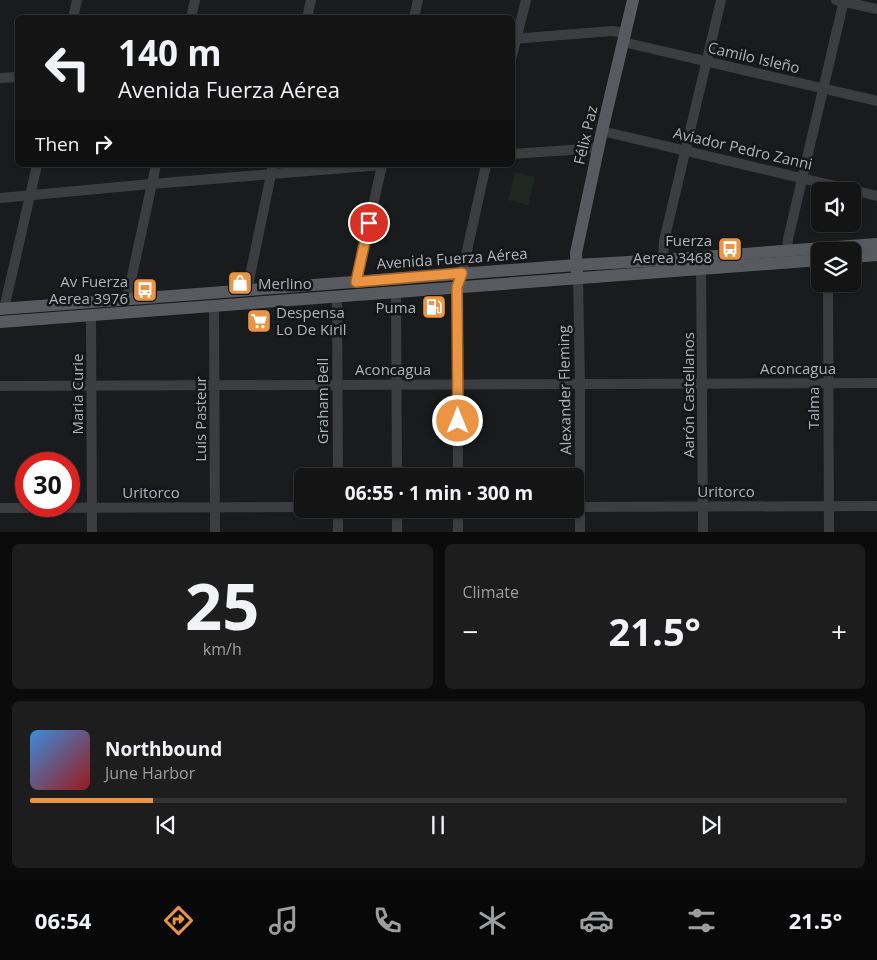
<!DOCTYPE html>
<html lang="en">
<head>
<meta charset="utf-8">
<style>
	:root { --surface:#141415; --page:#1d1d1e; --text:#f1f3f6; --muted:#9d9ea0; --line:#333334; --accent:#eb9544 }
	body { margin:0; font-family:"Open Sans",sans-serif; background:var(--page); color:var(--text); height:100vh; display:flex; flex-direction:column; font-size:19px; white-space:nowrap }
	* { box-sizing:border-box; margin:0 }
	p { font-size:16px; color:var(--muted) }
	.icon { flex:none; width:28px; height:28px; fill:none; stroke:currentColor; stroke-width:2; stroke-linecap:round; stroke-linejoin:round }
	.map { position:relative; height:532px; overflow:hidden }
	.panel { display:flex; flex-direction:column; gap:12px; padding:12px; background:#0b0b0c; flex:1 }
	.panel>* { flex:none }
	.banner { position:absolute; left:15px; top:15px; width:500px; height:152px; border-radius:8px; box-shadow:0 1px 4px #0004,0 0 0 1px var(--line); background:#141415; color:var(--text); overflow:hidden }
	.fabs { position:absolute; left:811px; top:182px; display:grid; gap:10px }
	.fabs a { display:grid; place-items:center; width:50px; height:50px; border-radius:8px; background:var(--surface); box-shadow:0 1px 4px #0004,0 0 0 1px var(--line); font-size:25px }
	.speed { position:absolute; left:15px; top:452px; display:flex; gap:10px; font-size:25px; font-weight:700; text-align:center }
	.speed>* { display:grid; place-content:center; width:65px; height:65px; border-radius:50%; background:var(--surface); box-shadow:0 1px 4px #0004,0 0 0 1px var(--line); line-height:1 }
	.speed .limit { border:8px solid #d22; background:#fff; color:#111 }
	.pin { position:absolute; display:grid; place-items:center; width:42px; height:42px; color:#fff; margin:-21px; border:2px solid #fff; border-radius:50%; box-shadow:0 1px 5px #0007 }
	.me { position:absolute; width:55px; margin:-28px; rotate:0deg; stroke-linejoin:round; filter:drop-shadow(0 0 4px #0008) }
	.turn { display:flex; align-items:center; gap:18px; height:105px; padding:0 20px; font-size:22px }
	.turn .icon { width:65px; height:65px; stroke-width:2.5 }
	.turn b { display:block; font-size:35px; line-height:42px }
	.then { display:flex; align-items:center; height:48px; padding:0 20px; background:#0003; gap:10px; font-size:19px }
	.big { font-size:38px; font-weight:700; line-height:1.1 }
	.panel .widget { flex:1; display:flex; flex-direction:column; justify-content:center; gap:8px; min-width:0; padding:0 18px; border-radius:8px; background:var(--page) }
	.panel .dial { align-items:center; gap:0 }
	.dial b { font-size:65px; line-height:1 }
	.song { display:flex; align-items:center; gap:15px }
	.cover { width:60px; height:60px; border-radius:8px; background:linear-gradient(135deg,hsl(210 70% 55%),hsl(0 70% 35%)) }
	.played { height:5px; border-radius:2px; background:linear-gradient(90deg,var(--accent) 15%,var(--line) 15%) }
	.keys { display:flex; justify-content:space-around; direction:ltr }
	.heat { display:flex; justify-content:space-between; align-items:center; font-size:28px; direction:ltr }
	.panel .tiles { flex:1; display:grid; gap:12px; grid-template-columns:1fr 1fr }
	.widget:last-child { grid-column:span 2 }
	.trip { position:absolute; left:294px; top:468px; width:290px; height:50px; border-radius:8px; background:var(--surface); box-shadow:0 1px 4px #0004,0 0 0 1px var(--line); font-weight:700; line-height:50px; text-align:center }
	.dock { display:flex; height:80px; justify-content:space-around; align-items:center; background:#080808; color:var(--muted) }
	.dock .icon { width:35px; height:35px }
	.dock .current { color:var(--accent) }
	.dock b { font-size:22px; color:var(--text) }
	.map>svg:first-child { display:block }
</style>
</head>
<body>
<div class="map">
<svg width="877" height="533" viewBox="0 0 877 533">
	<rect width="100%" height="100%" fill="#1a1b1c"/>
	<polygon fill="#202720" points="515,172 535,177 528,205 508,200"/>
	<g fill="none" stroke-linecap="round" stroke-linejoin="round">
		<g stroke="#3b3d41" stroke-width="10">
			<polyline points="836,0 877,9"/>
			<polyline points="73,18 77,0"/>
			<polyline points="191,18 195,0"/>
			<polyline points="307,18 311,0"/>
			<polyline points="414,18 418,0"/>
			<polyline points="512,39 612,31 626,33"/>
			<polyline points="623,42 877,101"/>
			<polyline points="512,56 526,0"/>
			<polyline points="0,78 18,77"/>
			<polyline points="602,131 877,196"/>
			<polyline points="512,154 599,148"/>
			<polyline points="0,198 151,184 382,165"/>
			<polyline points="787,250 788,239 844,0"/>
			<polyline points="663,260 664,241 721,0"/>
			<polyline points="701,264 703,533"/>
			<polyline points="578,278 580,384 580,533"/>
			<polyline points="356,282 382,165"/>
			<polyline points="828,284 829,533"/>
			<polyline points="247,290 273,165"/>
			<polyline points="396,292 397,476"/>
			<polyline points="337,296 338,476"/>
			<polyline points="127,299 156,165"/>
			<polyline points="214,305 215,533"/>
			<polyline points="4,309 37,165"/>
			<polyline points="91,315 92,533"/>
			<polyline points="0,386 877,383"/>
			<polyline points="458,476 457,287 462,273 486,165"/>
			<polyline points="575,507 877,506"/>
			<polyline points="0,508 302,507"/>
			<polyline points="338,509 338,533"/>
			<polyline points="397,509 397,533"/>
			<polyline points="458,509 458,533"/>
		</g>
		<g stroke="#575b60" stroke-width="12">
			<polyline points="852,257 877,255"/>
			<polyline points="577,273 576,253 602,131 633,0"/>
			<polyline points="0,309 576,265 663,260 877,244"/>
			<polyline points="0,322 820,260"/>
		</g>
	</g>
	<g fill="none" stroke-linecap="round" stroke-linejoin="round">
		<defs>
			<polyline id="route" points="369,223 356,282 462,273 457,287 458,421"/>
		</defs>
		<use href="#route" stroke="#99612c" stroke-width="12"/>
		<use href="#route" stroke="#eb9544" stroke-width="9"/>
	</g>
	<defs>
		<symbol id="bus-square" viewBox="-11 -11 22 22"><rect x="-9" y="-9" width="18" height="18" rx="4" fill="#eb9544" stroke="#151617"/><path d="M-5-6H5V4H4V6H2V4H-2V6H-4V4H-5ZM-3.5-4V0h7V-4ZM-3.5 1.2v1.5H-2V1.2ZM2 1.2v1.5H3.5V1.2Z" fill="#fff"/></symbol>
		<symbol id="shop-square" viewBox="-11 -11 22 22"><rect x="-9" y="-9" width="18" height="18" rx="4" fill="#eb9544" stroke="#151617"/><path d="M-5-2.5h2.3a2.7 3.5 0 0 1 5.4 0H5L5.5 6h-11ZM-1.5-2.5h3a1.5 2.3 0 0 0-3 0Z" fill="#fff"/></symbol>
		<symbol id="fuel-square" viewBox="-11 -11 22 22"><rect x="-9" y="-9" width="18" height="18" rx="4" fill="#eb9544" stroke="#151617"/><path d="M-5.5-6h7V0h2V4h1.3V-2.5L3-4.5l.8-.8L6-3V5H2.5V1h-1V6h-7ZM-4.2-4.7v3.2H.2V-4.7Z" fill="#fff"/></symbol>
		<symbol id="supermarket-square" viewBox="-11 -11 22 22"><rect x="-9" y="-9" width="18" height="18" rx="4" fill="#eb9544" stroke="#151617"/><path d="M-6-5.5h2.5l.6 2H6L4.5 2H-2.5L-4.4-4H-6ZM-1.5 3.2a1.3 1.3 0 1 0 .1 0ZM3 3.2a1.3 1.3 0 1 0 .1 0Z" fill="#fff"/></symbol>
	</defs>
	<g fill-rule="evenodd">
		<use href="#bus-square" x="716" y="235" width="28" height="28"/>
		<use href="#shop-square" x="226" y="269" width="28" height="28"/>
		<use href="#bus-square" x="131" y="276" width="28" height="28"/>
		<use href="#fuel-square" x="420" y="293" width="28" height="28"/>
		<use href="#supermarket-square" x="245" y="307" width="28" height="28"/>
	</g>
	<g text-anchor="middle" dominant-baseline="central" stroke-width="5" stroke-linejoin="round" paint-order="stroke">
		<g font-size="15" fill="#adb4bb" stroke="#151617">
			<text transform="translate(754 57) rotate(13)">Camilo Isleño</text>
			<text transform="translate(585 135) rotate(-77)">Félix Paz</text>
			<text transform="translate(743 148) rotate(13)">Aviador Pedro Zanni</text>
			<text transform="translate(452 258) rotate(-4)">Avenida Fuerza Aérea</text>
			<text x="798" y="368">Aconcagua</text>
			<text x="393" y="369">Aconcagua</text>
			<text transform="translate(564 390) rotate(-91)">Alexander Fleming</text>
			<text transform="translate(77 394) rotate(-90)">Maria Curie</text>
			<text transform="translate(688 395) rotate(-90)">Aarón Castellanos</text>
			<text transform="translate(322 401) rotate(-90)">Graham Bell</text>
			<text transform="translate(813 408) rotate(-90)">Talma</text>
			<text transform="translate(200 419) rotate(-90)">Luis Pasteur</text>
			<text x="726" y="491">Uritorco</text>
			<text x="151" y="492">Uritorco</text>
		</g>
		<g font-size="15" fill="#adb4bb" stroke="#151617" text-anchor="end">
			<text x="712" y="240">Fuerza<tspan x="712" dy="17">Aerea 3468</tspan></text>
			<text x="128" y="281">Av Fuerza<tspan x="128" dy="17">Aerea 3976</tspan></text>
			<text x="258" y="283" text-anchor="start">Merlino</text>
			<text x="416" y="307">Puma</text>
			<text x="276" y="312" text-anchor="start">Despensa<tspan x="276" dy="17">Lo De Kiril</tspan></text>
		</g>
	</g>
</svg>
<div class="fabs">
<a><svg class="icon" aria-label="sound" viewBox="0 0 24 24"><path d="M4 9h4l5-4v14l-5-4H4zM17 9q2 3 0 6"/></svg></a>
<a><svg class="icon" aria-label="layers" viewBox="0 0 24 24"><path d="M12 4l9 5-9 5-9-5zM3 14l9 5 9-5"/></svg></a>
</div>
<div class="speed"><div class="limit">30</div></div>
<div class="pin" style="left:369px;top:223px;background:#d93025"><svg class="icon" aria-label="arrive" viewBox="0 0 24 24"><path d="M6 21V4h12l-3 4 3 4H6"/></svg></div>
<svg class="me" style="left:458px;top:421px" viewBox="-20 -20 40 40"><circle r="17" fill="#eb9544" stroke="#fff" stroke-width="3"/><path d="M0-11L8 9 0 5-8 9z" fill="#fff"/></svg>
<div class="trip">06:55 · 1 min · 300 m</div>
<div class="banner">
<div class="turn"><svg class="icon" aria-label="left" viewBox="0 0 24 24"><path d="M17 20v-9H6M10 6l-5 5 5 5"/></svg><div><b>140 m</b>Avenida Fuerza Aérea</div></div>
<div class="then">Then<svg class="icon" aria-label="right" viewBox="0 0 24 24"><path d="M7 20v-9h11M14 6l5 5-5 5"/></svg></div>
</div>
</div>
<section class="panel">
<div class="tiles">
<div class="widget dial"><b>25</b><p>km/h</p></div>
<div class="widget"><p>Climate</p>
<div class="heat"><a>−</a><b class="big">21.5°</b><a>+</a></div>
</div>
<div class="widget">
<div class="song"><i class="cover"></i><div><b>Northbound</b><p>June Harbor</p></div></div>
<div class="played"></div>
<div class="keys"><svg class="icon" aria-label="previous" viewBox="0 0 24 24"><path d="M18 5L8 12l10 7zM5 5v14"/></svg><svg class="icon" aria-label="pause" viewBox="0 0 24 24"><path d="M8 5v14M16 5v14"/></svg><svg class="icon" aria-label="next" viewBox="0 0 24 24"><path d="M6 5l10 7-10 7zM19 5v14"/></svg></div>
</div>
</div>
</section>
<nav class="dock">
<b>06:54</b>
<svg class="icon current" aria-label="directions" viewBox="0 0 24 24"><path d="M12 3l9 9-9 9-9-9zM9 14v-3h6M13 9l2 2-2 2"/></svg>
<svg class="icon" aria-label="music" viewBox="0 0 24 24"><path d="M9 18V5l10-2v13"/><circle cx="6" cy="18" r="3"/><circle cx="16" cy="16" r="3"/></svg>
<svg class="icon" aria-label="phone" viewBox="0 0 24 24"><path d="M5 4h4l2 5-3 2q2 4 5 5l2-3 5 2v4C11 20 4 13 5 4z"/></svg>
<svg class="icon" aria-label="climate" viewBox="0 0 24 24"><path d="M12 3v18M4 7l16 10M4 17L20 7"/></svg>
<svg class="icon" aria-label="car" viewBox="0 0 24 24"><path d="M5 17H2v-5l4-1 3-4h7l3 4 3 1v5h-3M9 17h6M6 11h13"/><circle cx="7" cy="17" r="2"/><circle cx="17" cy="17" r="2"/></svg>
<svg class="icon" aria-label="filters" viewBox="0 0 24 24"><path d="M4 7h16M4 17h16"/><circle cx="9" cy="7" r="2"/><circle cx="15" cy="17" r="2"/></svg>
<b>21.5°</b>
</nav>
</body>
</html>
